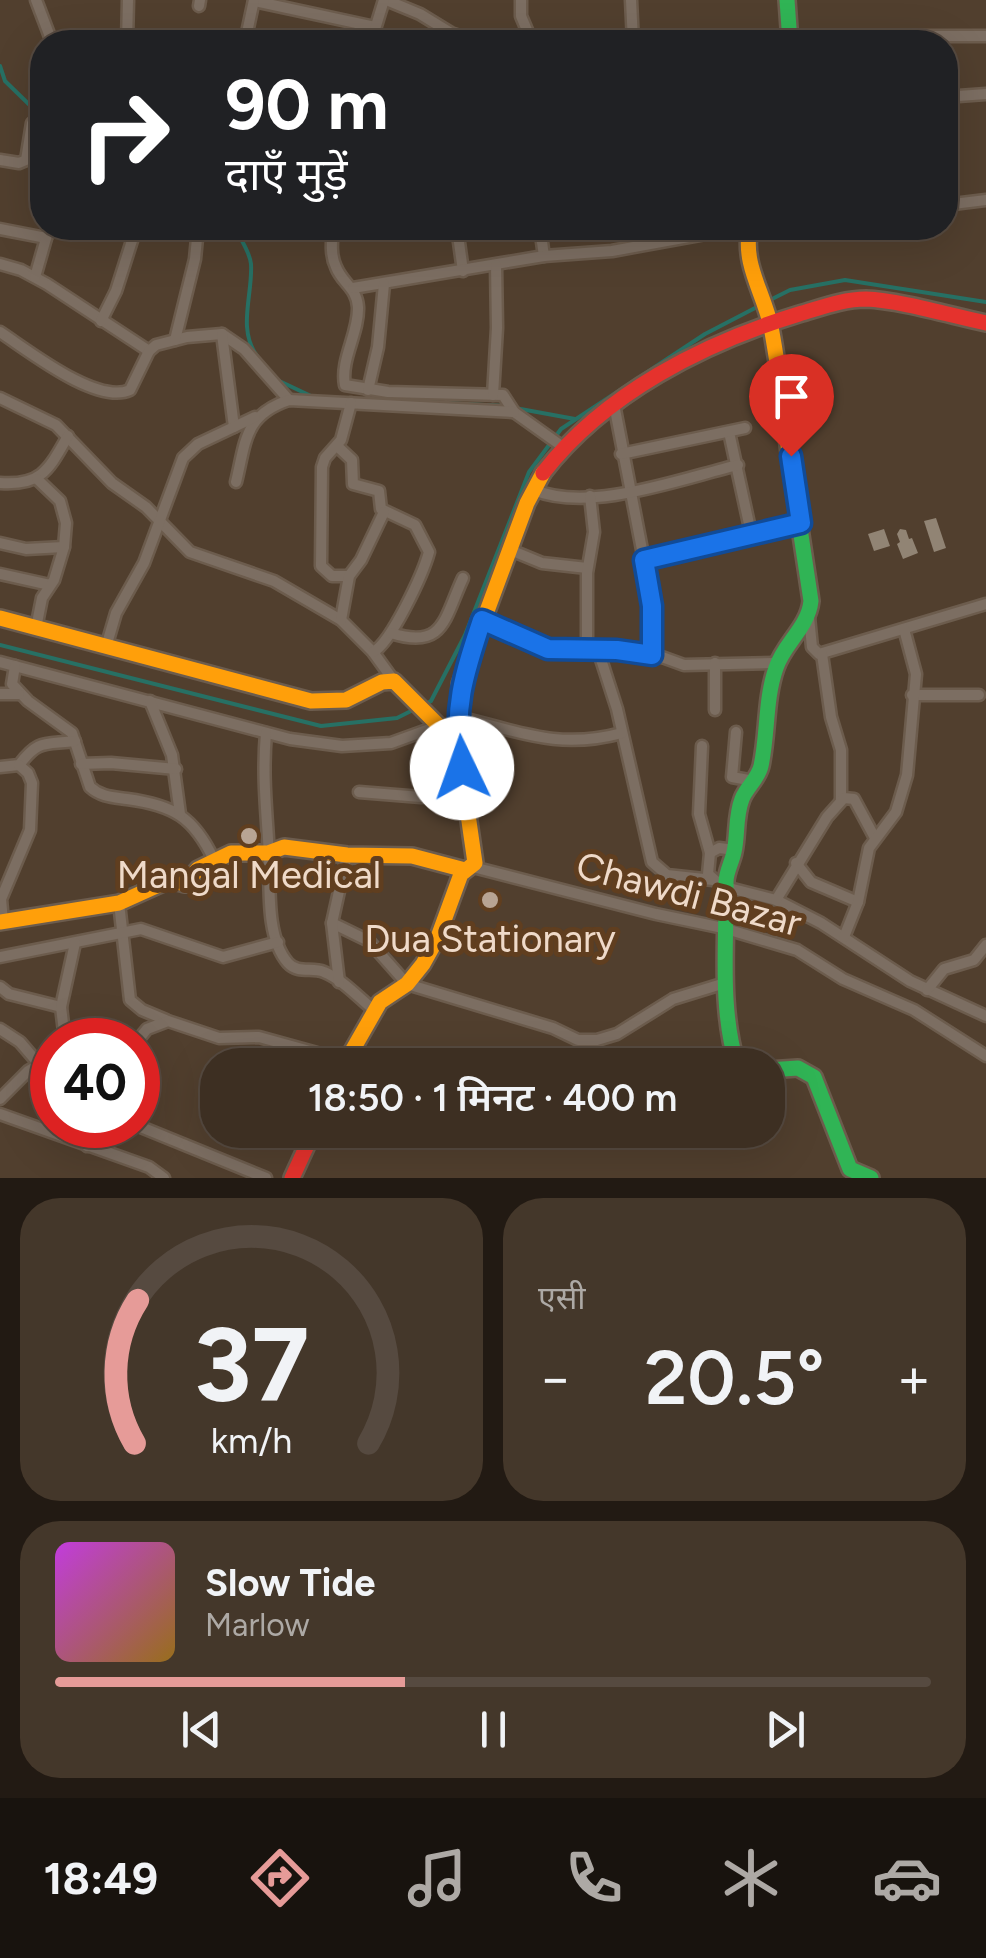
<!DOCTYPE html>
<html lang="hi">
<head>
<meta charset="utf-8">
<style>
	:root { --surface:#3d2f22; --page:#44372a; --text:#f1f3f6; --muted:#ada9a5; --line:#564a40; --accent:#e69b98 }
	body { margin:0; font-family:Figtree,"Noto Sans Devanagari",sans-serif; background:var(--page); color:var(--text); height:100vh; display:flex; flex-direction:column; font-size:38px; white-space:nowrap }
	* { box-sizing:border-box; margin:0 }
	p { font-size:32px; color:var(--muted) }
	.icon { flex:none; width:55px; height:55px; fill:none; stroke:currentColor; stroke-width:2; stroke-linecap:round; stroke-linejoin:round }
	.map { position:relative; height:1178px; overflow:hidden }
	.sheet { display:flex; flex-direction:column; gap:20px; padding:20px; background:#221a13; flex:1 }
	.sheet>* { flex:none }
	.hud { position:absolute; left:30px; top:30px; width:928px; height:210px; border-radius:40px; box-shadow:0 10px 40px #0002,0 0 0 2px var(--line); background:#202124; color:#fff; overflow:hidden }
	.speed { position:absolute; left:30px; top:1018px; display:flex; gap:20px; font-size:50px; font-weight:700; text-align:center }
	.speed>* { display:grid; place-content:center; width:130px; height:130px; border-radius:50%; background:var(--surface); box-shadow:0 10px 40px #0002,0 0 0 2px var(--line); line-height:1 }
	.speed .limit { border:15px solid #d22; background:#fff; color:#111 }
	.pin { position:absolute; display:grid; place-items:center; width:85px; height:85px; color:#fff; margin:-102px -42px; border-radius:50% 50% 50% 0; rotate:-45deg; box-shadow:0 0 10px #0007 }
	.pin .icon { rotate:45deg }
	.me { position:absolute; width:110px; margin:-55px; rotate:357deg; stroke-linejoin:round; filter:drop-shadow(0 0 8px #0008) }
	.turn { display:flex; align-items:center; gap:35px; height:210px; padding:0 30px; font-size:45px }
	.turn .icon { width:130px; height:130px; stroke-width:2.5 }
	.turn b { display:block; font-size:70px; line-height:85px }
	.big { font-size:75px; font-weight:600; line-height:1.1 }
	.sheet .tile { flex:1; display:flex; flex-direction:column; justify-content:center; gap:15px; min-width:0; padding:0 35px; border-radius:40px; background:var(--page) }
	.sheet .dial { align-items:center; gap:0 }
	.dial svg { height:260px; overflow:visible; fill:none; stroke:var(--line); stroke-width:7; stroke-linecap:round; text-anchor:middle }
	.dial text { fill:var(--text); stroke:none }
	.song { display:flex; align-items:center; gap:30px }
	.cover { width:120px; height:120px; border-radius:15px; background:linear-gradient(135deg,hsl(290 70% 55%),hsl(40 70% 35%)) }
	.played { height:10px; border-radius:5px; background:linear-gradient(90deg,var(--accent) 40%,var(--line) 40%) }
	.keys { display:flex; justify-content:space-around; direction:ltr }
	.heat { display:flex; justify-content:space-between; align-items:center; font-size:55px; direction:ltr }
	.sheet .tiles { flex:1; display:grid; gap:20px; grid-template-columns:1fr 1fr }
	.tile:last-child { grid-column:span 2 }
	.trip { position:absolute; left:200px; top:1048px; width:585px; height:100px; border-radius:40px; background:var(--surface); box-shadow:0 10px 40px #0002,0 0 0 2px var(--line); font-weight:600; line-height:100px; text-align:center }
	.tab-bar { display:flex; height:160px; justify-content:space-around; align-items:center; background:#18130e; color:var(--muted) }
	.tab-bar .icon { width:70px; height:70px }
	.tab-bar .selected { color:var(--accent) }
	.tab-bar b { font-size:45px; color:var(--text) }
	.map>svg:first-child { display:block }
</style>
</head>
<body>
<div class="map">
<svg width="986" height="1178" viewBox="0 0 986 1178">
	<rect width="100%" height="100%" fill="#513f2e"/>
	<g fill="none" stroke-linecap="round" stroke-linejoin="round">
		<g stroke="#277064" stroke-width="4">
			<polyline points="0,66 5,81 42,117"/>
			<path d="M 235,228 C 240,238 250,252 251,264 C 253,294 237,329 257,356"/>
			<polyline points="766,302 790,290 845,280 986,302"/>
			<polyline points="275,379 311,396"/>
			<polyline points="421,402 506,406"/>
			<polyline points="515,408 575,419"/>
			<polyline points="0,645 321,726 397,718 417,708"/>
			<polyline points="426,704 431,701 465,635 529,472 561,429 705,334 757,307"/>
		</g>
	</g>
	<g fill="#918474">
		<polygon points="936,518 946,548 934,552 924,521"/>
		<polygon points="884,529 890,546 874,551 868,534"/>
		<polygon points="900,529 906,530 909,539 912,538 918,553 903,559 897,544 900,542 897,534"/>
	</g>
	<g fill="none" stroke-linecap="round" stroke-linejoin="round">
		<defs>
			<g id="street">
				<polyline points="36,0 52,42"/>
				<polyline points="386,0 420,14 451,33 477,42"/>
				<polyline points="521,0 521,16 532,42"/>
				<polyline points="631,0 633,42"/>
				<polyline points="254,1 375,27"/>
				<polyline points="199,6 200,0"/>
				<polyline points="902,36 986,36"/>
				<polyline points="127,42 128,0"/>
				<polyline points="245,42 254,0"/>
				<polyline points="371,42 384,0"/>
				<polyline points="497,42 526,35"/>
				<polyline points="945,97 986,94"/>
				<polyline points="0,160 19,163 26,160 32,123"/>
				<polyline points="945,205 986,200"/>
				<path d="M 333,228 C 332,240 330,255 336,267 C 342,283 357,288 358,307 C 359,333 340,360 345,385 L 388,392 L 503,395 L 514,412 L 563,447"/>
				<polyline points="457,228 463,271"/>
				<polyline points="540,228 544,256"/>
				<polyline points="0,229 46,238"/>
				<polyline points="0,264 21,270 47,284 149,351"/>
				<polyline points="35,277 49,228"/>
				<polyline points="353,288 544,256 612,251 705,234 717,228"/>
				<polyline points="101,321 116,291 136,228"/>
				<path d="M 0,332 C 29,351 97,405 130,390 L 149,351 L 156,345 L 187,337 L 222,334 L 244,349 L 289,400"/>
				<polyline points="222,334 234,427"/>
				<polyline points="175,340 195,259 198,228"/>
				<polyline points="368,390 378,347 384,284"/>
				<polyline points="493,395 497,328 496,265"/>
				<polyline points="0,398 56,425 112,483 146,507 190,552 274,581 341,620 373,652 394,681"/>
				<polyline points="614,404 644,560 801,523"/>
				<polyline points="729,432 751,533"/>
				<path d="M 337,446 L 352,460 L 353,484 L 379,491 L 381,509 L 415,525 L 429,552 C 423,574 391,643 373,652"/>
				<polyline points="621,454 745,428"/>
				<path d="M 236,482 C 246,441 244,415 289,400 L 514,412"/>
				<path d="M 0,483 C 42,486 49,469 68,436"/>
				<path d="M 534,490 C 590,513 680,479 738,465"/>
				<polyline points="0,543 26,549 64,547"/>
				<polyline points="508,549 542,563 587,568"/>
				<polyline points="644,560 652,606 652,655"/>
				<polyline points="0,574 50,585"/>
				<polyline points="349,576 332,576 321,566 322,467 325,458 341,440 351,403"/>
				<polyline points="809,617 812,647 819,654 986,604"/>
				<polyline points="341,620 349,576 361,560 384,512"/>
				<polyline points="482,620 548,649 617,650 662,657 684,665 777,663"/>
				<polyline points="36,628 42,598 54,580 64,547 66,523 60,501 37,479"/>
				<path d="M 391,633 C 444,650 444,619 463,578"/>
				<polyline points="106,647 116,613 144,563 183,458 198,444 255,417"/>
				<polyline points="587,649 587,573 594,532 590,496"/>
				<polyline points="598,650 617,709 652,862 667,875 713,880"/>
				<polyline points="822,654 831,717 841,750 841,800"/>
				<polyline points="0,662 290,739 342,746 391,743 438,726"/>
				<polyline points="715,663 715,710"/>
				<path d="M 15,666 L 12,684 L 28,701 L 72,733 L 90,787 C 101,797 113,797 127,799 C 173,805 194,817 214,860"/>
				<polyline points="0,694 19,694"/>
				<polyline points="912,695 979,695"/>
				<polyline points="150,701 172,755 180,814"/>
				<path d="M 459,717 C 520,732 559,750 622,733"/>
				<polyline points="736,732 732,777 754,781"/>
				<path d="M 266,733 C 262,780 267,812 269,857 C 270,888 266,938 288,963 C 298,974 312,967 324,972 C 342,979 359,998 374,1010"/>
				<polyline points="702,746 699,814 710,853"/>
				<polyline points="81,764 111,763 176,769"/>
				<path d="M 0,767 L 19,765 C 39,739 44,745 75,741"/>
				<polyline points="359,792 421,797 465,789"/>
				<polyline points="796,863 811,882 858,902"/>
				<polyline points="473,867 656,914 723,928 797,950 843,979 914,1010 986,1056"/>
				<polyline points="716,881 708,874 710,853 719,848 735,850"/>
				<polyline points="729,888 776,900 821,923 910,981 986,1016"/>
				<polyline points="776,900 827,817 844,798 854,799 875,838"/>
				<polyline points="119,903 130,1000 142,1010 166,1020"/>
				<polyline points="3,922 1,899 30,830 32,783 28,773 19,765"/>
				<polyline points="332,923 369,941 407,984 553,1028 578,1040 597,1040 617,1034 673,999 725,983"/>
				<polyline points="844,937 858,902 869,848 896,812 907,775 916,674 904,629"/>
				<polyline points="0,957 141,929 223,957 278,942"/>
				<polyline points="339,982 332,923 347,855"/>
				<polyline points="0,987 9,994 61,1007"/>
				<polyline points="927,990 944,969 974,960 986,945"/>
				<polyline points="0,1029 20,1042 38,1063"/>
				<polyline points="65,1040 61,1007 75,943"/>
				<polyline points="138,1040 147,1029 168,1021 219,1038 259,1037 346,1061"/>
				<polyline points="0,1099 28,1071 52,1057"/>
				<polyline points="0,1114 149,1167 164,1178"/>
				<polyline points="136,1125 266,1178"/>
				<polyline points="87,1146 98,1125"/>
			</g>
			<g id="fast">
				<polyline points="787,0 790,42"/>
				<path d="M 737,1065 C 719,1006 727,942 726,882 C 726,872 732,862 734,852 C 738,835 735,817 742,799 C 746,788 758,779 761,766 C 768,734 765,699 776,668 C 784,643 808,628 811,601 L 791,469"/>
				<polyline points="768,1070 798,1068 814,1077 850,1169 871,1178"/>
			</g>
			<g id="slow">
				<path d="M 750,228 C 742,264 764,293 771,327 C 780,374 785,422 791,469"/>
				<polyline points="0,618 311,701 346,700 382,682 394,681 458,745"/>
				<polyline points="0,922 119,903 170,880 185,884 198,869 231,853 268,853 284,847 347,855 412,856 465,870"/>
				<polyline points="344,1065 380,1002 407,984 423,964 438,937 461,874 475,863 458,745 460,684 527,503 543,473"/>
			</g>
			<g id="jam">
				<path d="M 543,473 C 605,393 704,343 799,314 C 820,308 843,299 866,299 C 898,300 953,316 986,323"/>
				<polyline points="292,1178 314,1130"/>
			</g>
		</defs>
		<use href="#street" stroke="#6c5c4d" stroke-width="15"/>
		<use href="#fast" stroke="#6c5c4d" stroke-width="20"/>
		<use href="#slow" stroke="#6c5c4d" stroke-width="20"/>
		<use href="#jam" stroke="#6c5c4d" stroke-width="20"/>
		<use href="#street" stroke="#7c6e62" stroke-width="10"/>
		<use href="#fast" stroke="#30b455" stroke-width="15"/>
		<use href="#slow" stroke="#ff9f0a" stroke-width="15"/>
		<use href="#jam" stroke="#e5322d" stroke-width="15"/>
	</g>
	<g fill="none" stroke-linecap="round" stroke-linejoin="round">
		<defs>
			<path id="route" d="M 462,768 C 452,710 464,674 482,620 L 548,649 L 617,650 L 652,655 L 652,606 L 644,560 L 801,523 L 791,456"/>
		</defs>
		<use href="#route" stroke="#114b97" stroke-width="25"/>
		<use href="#route" stroke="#1a73e8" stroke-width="18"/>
	</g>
	<g fill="#b8a493" stroke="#603e1f" stroke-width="4">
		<circle cx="249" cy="836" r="10"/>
		<circle cx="490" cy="900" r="10"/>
	</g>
	<g text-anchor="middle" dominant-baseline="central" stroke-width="10" stroke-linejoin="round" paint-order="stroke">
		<g font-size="38" fill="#efdac9" stroke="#603e1f">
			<text x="249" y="875">Mangal Medical</text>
			<text x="490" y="939">Dua Stationary</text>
		</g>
		<g font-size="38" fill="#efdac9" stroke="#603e1f">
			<text transform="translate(689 894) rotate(15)">Chawdi Bazar</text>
		</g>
	</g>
</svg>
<div class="speed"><div class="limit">40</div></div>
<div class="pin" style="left:791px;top:456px;background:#d93025"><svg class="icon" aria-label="arrive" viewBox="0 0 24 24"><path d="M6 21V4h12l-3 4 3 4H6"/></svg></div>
<svg class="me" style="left:462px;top:768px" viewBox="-20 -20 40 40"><circle r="19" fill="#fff"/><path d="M0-13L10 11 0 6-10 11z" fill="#1a73e8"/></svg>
<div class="trip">18:50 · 1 मिनट · 400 m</div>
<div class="hud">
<div class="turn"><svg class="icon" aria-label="right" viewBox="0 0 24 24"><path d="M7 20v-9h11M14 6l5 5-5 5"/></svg><div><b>90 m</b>दाएँ मुड़ें</div></div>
</div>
</div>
<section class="sheet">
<div class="tiles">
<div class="tile dial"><svg viewBox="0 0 100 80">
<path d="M14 69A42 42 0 1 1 86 69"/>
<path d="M14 69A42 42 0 0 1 15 25" stroke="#e69b98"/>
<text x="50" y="56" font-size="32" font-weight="700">37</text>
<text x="50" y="72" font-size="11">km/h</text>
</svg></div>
<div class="tile"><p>एसी</p>
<div class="heat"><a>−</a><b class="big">20.5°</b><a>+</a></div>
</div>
<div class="tile">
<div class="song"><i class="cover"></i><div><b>Slow Tide</b><p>Marlow</p></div></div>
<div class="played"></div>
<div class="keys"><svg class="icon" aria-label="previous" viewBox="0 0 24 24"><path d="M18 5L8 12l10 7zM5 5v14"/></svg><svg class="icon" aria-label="pause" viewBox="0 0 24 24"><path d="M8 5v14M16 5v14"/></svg><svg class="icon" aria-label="next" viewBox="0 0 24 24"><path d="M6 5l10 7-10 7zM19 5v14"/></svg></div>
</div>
</div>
</section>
<nav class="tab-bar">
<b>18:49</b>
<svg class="icon selected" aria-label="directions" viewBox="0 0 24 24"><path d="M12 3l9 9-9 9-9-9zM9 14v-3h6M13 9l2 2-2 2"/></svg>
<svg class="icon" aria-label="music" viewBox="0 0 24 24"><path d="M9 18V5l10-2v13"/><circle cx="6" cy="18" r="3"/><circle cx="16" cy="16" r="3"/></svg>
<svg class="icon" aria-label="phone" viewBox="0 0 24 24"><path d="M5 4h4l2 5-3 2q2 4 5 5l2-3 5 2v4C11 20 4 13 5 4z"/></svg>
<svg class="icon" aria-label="climate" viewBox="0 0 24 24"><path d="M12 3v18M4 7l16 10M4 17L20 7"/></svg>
<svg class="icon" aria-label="car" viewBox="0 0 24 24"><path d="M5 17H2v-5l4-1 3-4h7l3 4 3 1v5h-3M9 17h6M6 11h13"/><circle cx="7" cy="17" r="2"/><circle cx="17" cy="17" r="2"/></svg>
</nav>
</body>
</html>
